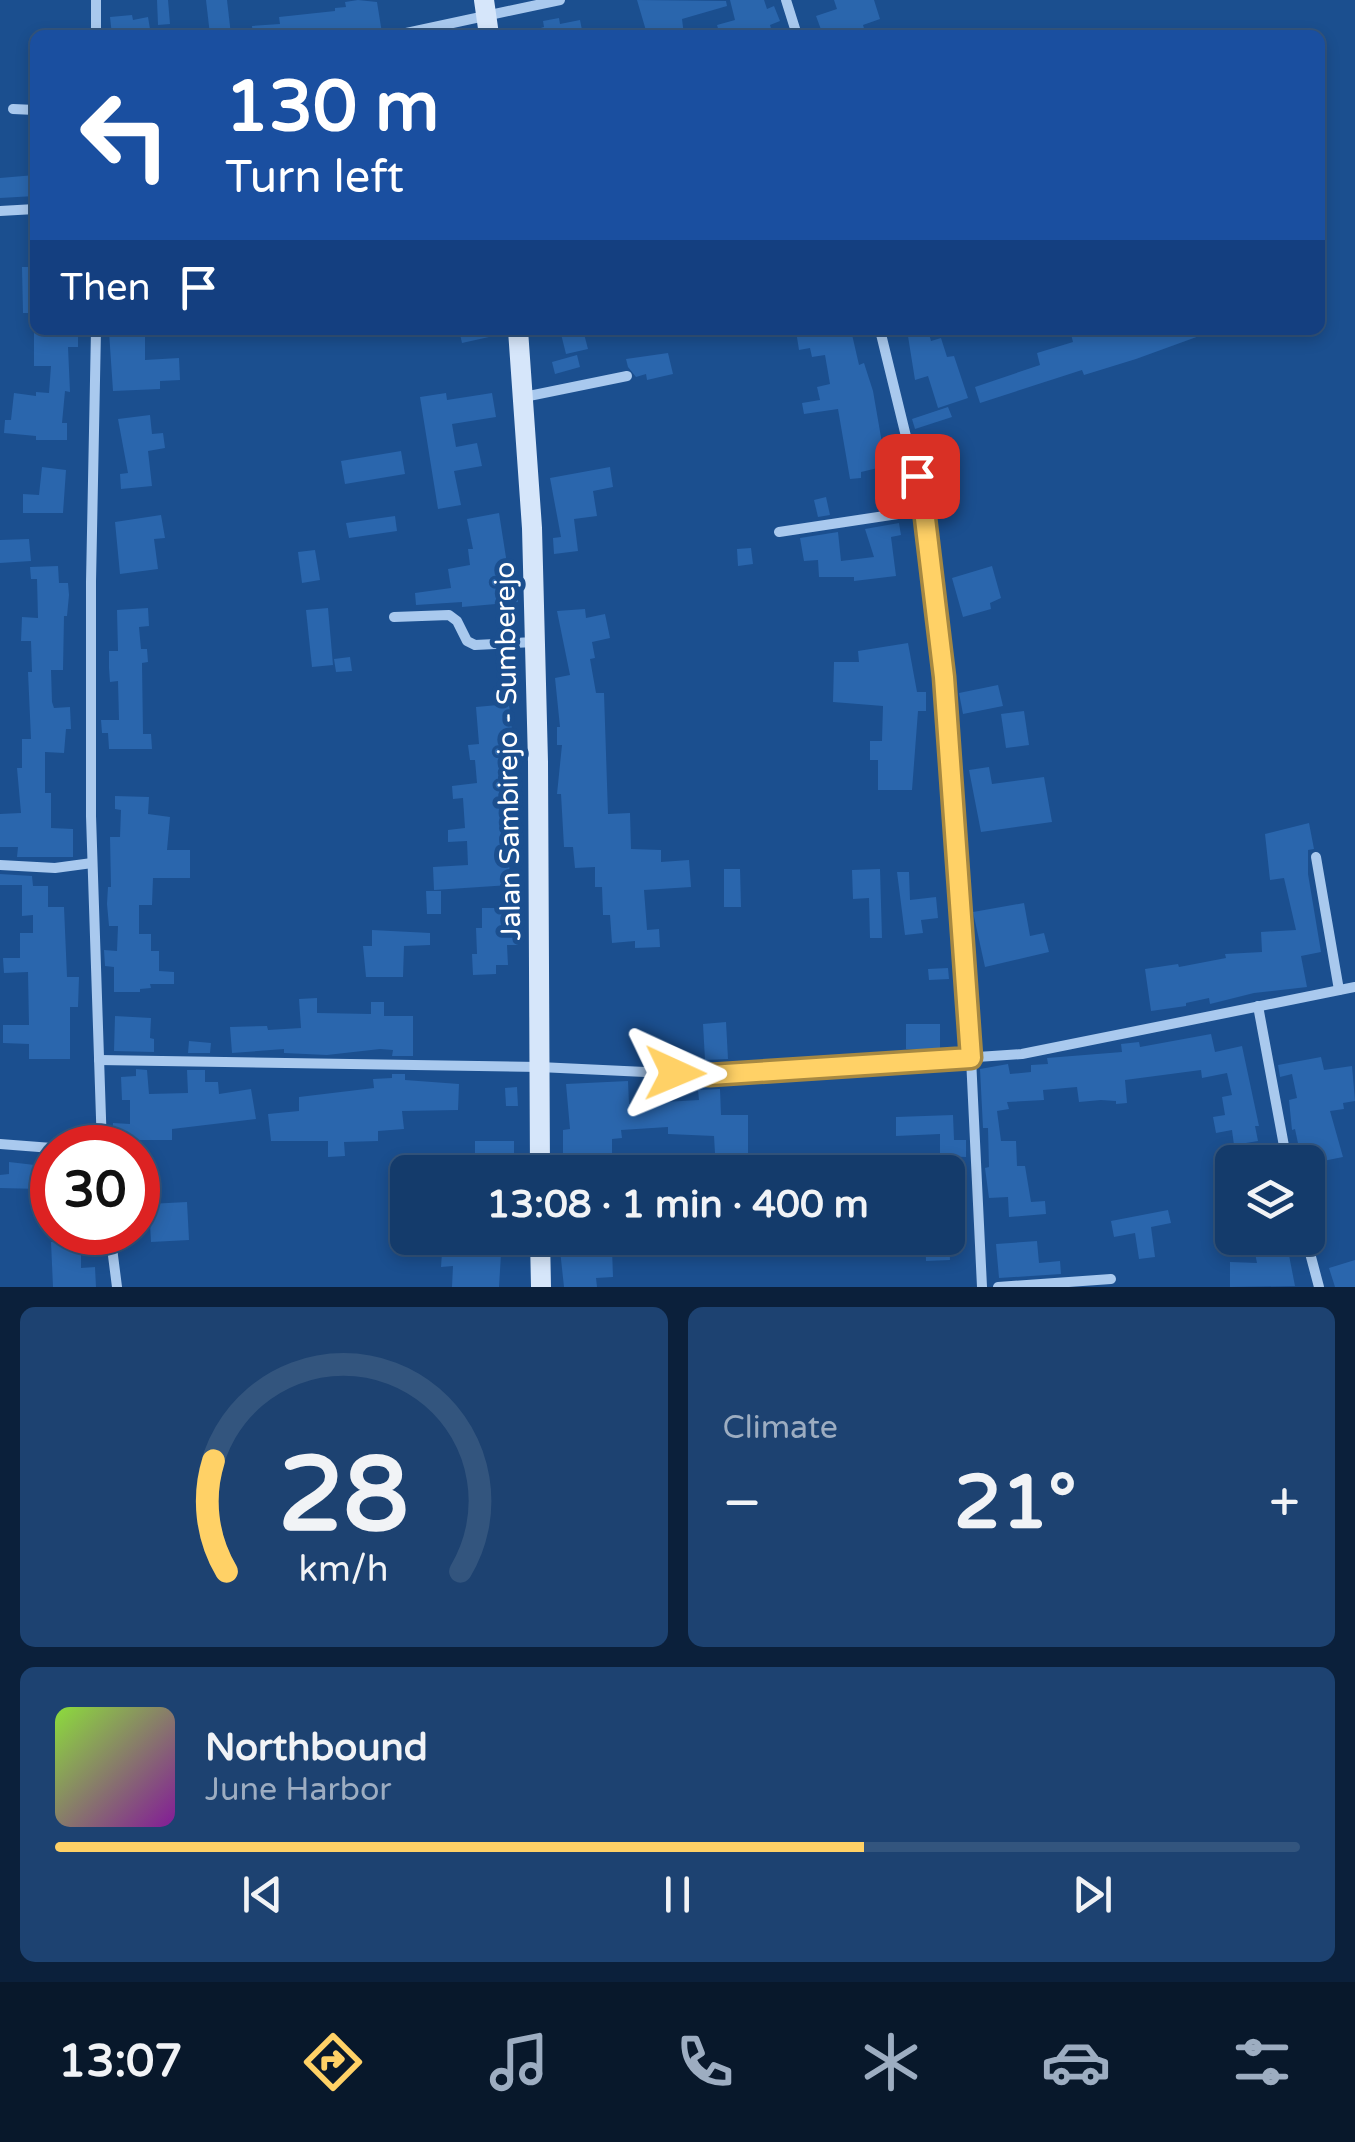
<!DOCTYPE html>
<html lang="en">
<head>
<meta charset="utf-8">
<style>
	:root { --surface:#143b6b; --page:#1d4271; --text:#f1f3f6; --muted:#9dadc1; --line:#33557e; --accent:#ffd166 }
	body { margin:0; font-family:"Varela Round",sans-serif; background:var(--page); color:var(--text); height:100vh; display:flex; flex-direction:column; font-size:38px; white-space:nowrap }
	* { box-sizing:border-box; margin:0 }
	p { font-size:32px; color:var(--muted) }
	.icon { flex:none; width:55px; height:55px; fill:none; stroke:currentColor; stroke-width:2; stroke-linecap:round; stroke-linejoin:round }
	.map { position:relative; height:1287px; overflow:hidden }
	.panel { display:flex; flex-direction:column; gap:20px; padding:20px; background:#0b203b; flex:1 }
	.panel>* { flex:none }
	.guide { position:absolute; left:30px; top:30px; width:1295px; height:305px; border-radius:15px; box-shadow:0 5px 15px #0003,0 0 0 2px var(--line); background:#1a4fa0; color:#fff; overflow:hidden }
	.buttons { position:absolute; left:1215px; top:1145px; display:grid; gap:20px }
	.buttons a { display:grid; place-items:center; width:110px; height:110px; border-radius:15px; background:var(--surface); box-shadow:0 5px 15px #0003,0 0 0 2px var(--line); font-size:50px }
	.speed { position:absolute; left:30px; top:1125px; display:flex; gap:20px; font-size:50px; font-weight:700; text-align:center }
	.speed>* { display:grid; place-content:center; width:130px; height:130px; border-radius:50%; background:var(--surface); box-shadow:0 5px 15px #0003,0 0 0 2px var(--line); line-height:1 }
	.speed .limit { border:15px solid #d22; background:#fff; color:#111 }
	.pin { position:absolute; display:grid; place-items:center; width:85px; height:85px; color:#fff; margin:-42px; border-radius:20px; box-shadow:0 5px 15px #0006 }
	.me { position:absolute; width:110px; margin:-55px; rotate:91deg; stroke-linejoin:round; filter:drop-shadow(0 0 8px #0008) }
	.turn { display:flex; align-items:center; gap:35px; height:210px; padding:0 30px; font-size:45px }
	.turn .icon { width:130px; height:130px; stroke-width:2.5 }
	.turn b { display:block; font-size:70px; line-height:85px }
	.then { display:flex; align-items:center; height:95px; padding:0 30px; background:#0003; gap:20px; font-size:38px }
	.big { font-size:75px; font-weight:700; line-height:1.1 }
	.panel .widget { flex:1; display:flex; flex-direction:column; justify-content:center; gap:15px; min-width:0; padding:0 35px; border-radius:15px; background:var(--page) }
	.panel .dial { align-items:center; gap:0 }
	.dial svg { height:260px; overflow:visible; fill:none; stroke:var(--line); stroke-width:7; stroke-linecap:round; text-anchor:middle }
	.dial text { fill:var(--text); stroke:none }
	.song { display:flex; align-items:center; gap:30px }
	.cover { width:120px; height:120px; border-radius:15px; background:linear-gradient(135deg,hsl(90 70% 55%),hsl(290 70% 35%)) }
	.played { height:10px; border-radius:5px; background:linear-gradient(90deg,var(--accent) 65%,var(--line) 65%) }
	.keys { display:flex; justify-content:space-around; direction:ltr }
	.heat { display:flex; justify-content:space-between; align-items:center; font-size:55px; direction:ltr }
	.panel .tiles { flex:1; display:grid; gap:20px; grid-template-columns:1fr 1fr }
	.widget:last-child { grid-column:span 2 }
	.trip { position:absolute; left:390px; top:1155px; width:575px; height:100px; border-radius:15px; background:var(--surface); box-shadow:0 5px 15px #0003,0 0 0 2px var(--line); font-weight:700; line-height:100px; text-align:center }
	.dock { display:flex; height:160px; justify-content:space-around; align-items:center; background:#08182b; color:var(--muted) }
	.dock .icon { width:70px; height:70px }
	.dock .on { color:var(--accent) }
	.dock b { font-size:45px; color:var(--text) }
	.map>svg:first-child { display:block }
</style>
</head>
<body>
<div class="map">
<svg width="1355" height="1287" viewBox="0 0 1355 1287">
	<rect width="100%" height="100%" fill="#1b4f8f"/>
	<g fill="#2a66ad">
		<polygon points="157,0 168,0 170,24 158,25"/>
		<polygon points="206,0 227,0 231,35 210,35"/>
		<polygon points="358,0 377,2 382,33 253,35 252,26 280,24 279,17 335,11 335,8 346,7 345,2"/>
		<polygon points="637,0 726,1 727,6 682,19 684,35 672,35 670,28 647,34"/>
		<polygon points="730,0 764,0 767,9 774,6 780,21 770,25 773,35 720,35 717,25 735,20"/>
		<polygon points="834,0 874,0 880,19 863,25 866,35 823,35 816,16 837,9"/>
		<polygon points="132,15 133,20 148,17 151,35 112,35 110,17"/>
		<polygon points="559,18 560,24 580,20 583,35 535,35 534,30 544,27 543,21"/>
		<polygon points="35,175 35,196 0,198 0,178"/>
		<polygon points="22,267 35,267 35,313 23,313"/>
		<polygon points="115,330 135,330 136,334 145,334 145,360 179,358 180,380 160,381 160,389 113,391 109,332"/>
		<polygon points="459,330 497,330 498,335 462,343"/>
		<polygon points="560,330 583,330 588,349 566,354"/>
		<polygon points="851,330 859,365 864,363 873,391 882,443 888,441 892,459 899,458 902,474 884,478 882,467 861,472 861,478 850,479 838,409 804,414 802,403 820,400 817,387 830,384 825,355 812,357 810,348 799,350 796,331"/>
		<polygon points="907,330 928,330 931,341 941,338 947,357 954,356 968,398 938,408 928,376 915,380"/>
		<polygon points="1070,330 1213,330 1213,331 1136,359 1084,375 1082,370 980,403 975,387 1040,365 1037,353 1073,342"/>
		<polygon points="34,332 78,332 78,347 68,347 70,392 65,391 62,423 67,423 67,440 36,440 36,436 4,433 5,420 11,420 14,393 36,396 36,392 49,393 51,366 34,366"/>
		<polygon points="668,353 673,374 647,380 646,374 636,377 628,367 626,359"/>
		<polygon points="577,355 580,367 555,374 552,362"/>
		<polygon points="446,393 447,400 492,393 496,417 452,424 456,447 477,443 482,466 454,471 461,505 438,509 420,397"/>
		<polygon points="948,407 952,417 915,429 912,419"/>
		<polygon points="150,415 152,434 163,433 165,448 148,451 152,486 121,489 120,474 128,473 118,419"/>
		<polygon points="401,451 405,474 345,484 341,461"/>
		<polygon points="42,467 66,470 63,513 23,513 23,494 39,495"/>
		<polygon points="610,467 613,487 593,491 597,516 574,519 578,551 554,554 553,538 561,537 550,478"/>
		<polygon points="826,497 830,515 818,517 814,500"/>
		<polygon points="499,513 510,583 517,583 518,602 462,607 462,602 416,605 415,593 451,588 448,569 470,565 468,549 473,549 467,519"/>
		<polygon points="161,515 165,538 154,539 158,569 120,574 115,522"/>
		<polygon points="395,516 397,531 349,538 346,523"/>
		<polygon points="899,523 901,535 891,537 896,576 854,581 854,577 819,577 818,560 804,561 800,538 838,532 841,561 874,557 865,529"/>
		<polygon points="29,539 31,561 0,563 0,540"/>
		<polygon points="751,548 753,564 738,566 737,549"/>
		<polygon points="315,550 320,580 302,583 298,552"/>
		<polygon points="58,566 59,583 68,583 69,595 67,616 64,616 63,670 51,670 52,702 54,708 70,707 71,729 66,729 64,753 45,752 45,793 51,793 51,828 73,829 73,857 17,857 18,847 0,847 0,814 21,813 17,768 22,768 22,739 31,739 28,672 32,672 31,641 21,641 22,617 38,618 37,579 31,579 30,567"/>
		<polygon points="992,566 1001,598 990,603 991,609 963,617 952,578"/>
		<polygon points="148,608 149,626 139,627 141,649 147,649 148,662 142,663 143,734 151,734 152,749 109,749 108,733 102,733 101,720 119,720 118,681 110,682 109,668 109,651 118,651 117,610"/>
		<polygon points="328,608 333,665 312,667 306,610"/>
		<polygon points="585,609 586,618 605,614 610,638 592,642 595,658 590,659 596,693 604,693 608,814 630,813 631,849 661,850 661,862 689,860 691,887 644,890 647,930 659,929 660,947 635,948 635,941 612,943 610,915 603,915 602,887 595,887 595,867 575,868 573,847 564,847 561,794 557,794 562,745 557,745 557,727 560,727 555,678 570,675 557,611"/>
		<polygon points="908,643 917,692 926,692 926,711 918,711 912,790 878,790 878,760 870,760 870,741 882,741 883,706 833,702 834,662 859,662 858,651"/>
		<polygon points="350,657 352,671 336,672 334,659"/>
		<polygon points="998,685 1003,706 963,714 959,693"/>
		<polygon points="509,704 517,776 519,828 513,828 514,859 509,860 510,885 434,890 433,867 468,865 467,841 448,842 448,830 465,828 463,798 453,799 452,786 477,783 475,760 470,760 468,745 479,744 476,707"/>
		<polygon points="1024,711 1029,745 1006,748 1001,714"/>
		<polygon points="989,767 992,784 1044,777 1052,822 981,832 969,770"/>
		<polygon points="115,796 149,797 148,814 170,817 167,850 190,850 190,878 153,878 152,905 139,905 139,934 151,934 151,951 159,951 159,971 174,972 174,984 150,984 151,988 140,989 140,992 114,992 114,967 105,966 104,950 117,951 118,926 109,926 107,904 108,887 111,887 110,837 120,837 121,810 115,809"/>
		<polygon points="1309,823 1314,849 1308,850 1308,874 1321,952 1301,956 1307,987 1254,993 1210,1004 1209,998 1186,1003 1186,1006 1151,1011 1145,969 1178,964 1179,967 1226,958 1225,954 1262,952 1261,932 1296,930 1284,878 1270,880 1265,834"/>
		<polygon points="724,869 740,869 741,907 724,907"/>
		<polygon points="880,869 882,938 870,938 869,898 853,899 852,870"/>
		<polygon points="897,872 909,872 910,900 936,897 938,918 921,920 923,933 905,935"/>
		<polygon points="0,874 32,876 33,886 48,886 48,907 64,907 67,977 79,977 78,1007 70,1007 70,1059 29,1059 29,1044 3,1043 3,1025 29,1025 28,972 4,973 3,958 20,958 20,933 33,933 33,915 22,916 22,885 0,885"/>
		<polygon points="426,891 441,891 441,914 427,914"/>
		<polygon points="1024,903 1030,936 1044,933 1049,952 985,967 973,912"/>
		<polygon points="482,908 505,908 506,914 522,913 522,925 518,925 519,945 507,945 508,965 496,965 496,974 473,975 472,954 477,954 476,928 482,928"/>
		<polygon points="372,930 430,933 430,945 404,946 403,977 366,977 363,946 372,946"/>
		<polygon points="948,968 949,979 929,980 928,969"/>
		<polygon points="317,998 317,1013 371,1014 371,1002 384,1002 384,1016 413,1016 413,1056 392,1056 393,1050 380,1049 327,1055 284,1053 284,1049 232,1053 230,1027 267,1026 268,1030 301,1028 299,999"/>
		<polygon points="115,1016 151,1018 150,1038 154,1039 154,1052 114,1051"/>
		<polygon points="726,1022 728,1059 705,1060 703,1024"/>
		<rect x="906" y="1024" width="34" height="25"/>
		<polygon points="1211,1034 1215,1052 1242,1046 1259,1126 1255,1126 1258,1141 1234,1145 1232,1130 1216,1133 1213,1117 1225,1115 1222,1097 1232,1095 1227,1073 1202,1078 1201,1070 1125,1080 1127,1103 1116,1104 1116,1101 1101,1100 1079,1102 1077,1087 1043,1090 1044,1100 1007,1102 1009,1109 997,1111 1001,1141 1016,1141 1017,1166 1025,1166 1031,1202 1045,1201 1046,1214 1009,1217 1008,1197 989,1198 985,1168 989,1167 988,1128 983,1128 980,1069 1008,1064 1010,1074 1031,1072 1031,1065 1048,1064 1047,1058 1122,1052 1121,1044 1139,1042 1140,1047"/>
		<polygon points="189,1041 211,1043 210,1053 188,1053"/>
		<polygon points="1321,1057 1324,1070 1352,1066 1355,1101 1343,1103 1344,1109 1330,1111 1343,1157 1308,1164 1303,1147 1299,1148 1295,1129 1292,1130 1289,1100 1297,1098 1292,1074 1280,1077 1278,1065"/>
		<polygon points="136,1069 147,1070 149,1094 188,1093 187,1070 205,1070 205,1082 218,1082 219,1094 251,1089 256,1119 172,1129 172,1140 112,1140 113,1123 130,1124 130,1100 122,1100 121,1077 136,1076"/>
		<polygon points="392,1074 405,1074 405,1080 459,1084 458,1110 402,1111 404,1129 378,1131 378,1141 344,1142 345,1156 328,1157 328,1141 271,1141 268,1114 299,1111 299,1097 374,1088 373,1079 392,1078"/>
		<polygon points="628,1081 629,1104 699,1100 698,1090 720,1089 721,1115 748,1115 748,1158 728,1157 729,1169 716,1170 714,1136 668,1134 668,1127 621,1130 622,1138 612,1139 612,1154 600,1154 600,1168 563,1168 563,1130 570,1129 566,1084"/>
		<polygon points="517,1087 518,1106 506,1106 505,1088"/>
		<polygon points="953,1115 954,1140 966,1140 966,1157 940,1156 940,1134 896,1136 896,1117"/>
		<polygon points="475,1141 514,1141 514,1158 520,1158 520,1172 424,1169 424,1156 475,1157"/>
		<polygon points="908,1160 940,1161 940,1172 908,1172"/>
		<polygon points="9,1162 52,1167 52,1210 40,1210 40,1189 0,1188 0,1175 9,1174"/>
		<polygon points="948,1189 959,1189 961,1231 948,1232"/>
		<polygon points="187,1202 189,1240 151,1242 149,1204"/>
		<polygon points="1168,1210 1171,1223 1151,1227 1155,1257 1139,1259 1135,1233 1114,1237 1111,1221"/>
		<polygon points="61,1232 81,1232 81,1268 95,1267 96,1287 53,1287 51,1242 62,1242"/>
		<polygon points="443,1238 502,1238 499,1287 452,1287 453,1266 441,1267"/>
		<polygon points="949,1238 950,1260 926,1261 925,1239"/>
		<polygon points="1252,1238 1279,1238 1282,1251 1288,1250 1295,1286 1230,1287 1230,1262 1257,1263"/>
		<polygon points="1037,1241 1039,1263 1060,1261 1061,1274 999,1278 996,1244"/>
		<polygon points="612,1249 613,1277 596,1278 597,1287 564,1287 560,1250"/>
		<polygon points="1355,1260 1355,1287 1335,1287 1329,1268"/>
	</g>
	<g fill="none" stroke-linecap="round" stroke-linejoin="round">
		<g stroke="#a9c9ee" stroke-width="10">
			<polyline points="786,0 797,35"/>
			<polyline points="96,35 96,0"/>
			<polyline points="397,35 560,0"/>
			<polyline points="13,109 35,110"/>
			<polyline points="0,211 35,209"/>
			<polyline points="96,330 91,582 91,816 102,1148"/>
			<polyline points="880,330 924,510 944,677 971,1058 982,1287"/>
			<polyline points="524,397 627,376"/>
			<polyline points="779,532 924,510"/>
			<polyline points="394,617 449,615 457,621 467,641 475,645 535,642"/>
			<polyline points="1316,857 1339,990"/>
			<polyline points="0,865 55,868 92,863"/>
			<polyline points="1258,1006 1287,1162"/>
			<polyline points="99,1060 539,1067 709,1075 1022,1054 1355,987"/>
			<polyline points="0,1144 52,1148"/>
			<polyline points="110,1232 117,1287"/>
			<polyline points="1306,1238 1319,1287"/>
			<polyline points="998,1287 1111,1279"/>
		</g>
		<g stroke="#d6e6fa" stroke-width="20">
			<polyline points="484,0 489,35"/>
			<polyline points="518,330 532,528 538,762 540,1172"/>
			<polyline points="540,1238 541,1287"/>
		</g>
	</g>
	<g fill="none" stroke-linecap="round" stroke-linejoin="round">
		<defs>
			<polyline id="route" points="675,1073 710,1075 971,1058 944,677 924,510 917,476"/>
		</defs>
		<use href="#route" stroke="#a68842" stroke-width="25"/>
		<use href="#route" stroke="#ffd166" stroke-width="18"/>
	</g>
	<g text-anchor="middle" dominant-baseline="central" stroke-width="10" stroke-linejoin="round" paint-order="stroke">
		<g font-size="28" fill="#fff" stroke="#1b4f8f">
			<text transform="translate(508 751) rotate(-91)">Jalan Sambirejo - Sumberejo</text>
		</g>
	</g>
</svg>
<div class="buttons">
<a><svg class="icon" aria-label="layers" viewBox="0 0 24 24"><path d="M12 4l9 5-9 5-9-5zM3 14l9 5 9-5"/></svg></a>
</div>
<div class="speed"><div class="limit">30</div></div>
<div class="pin" style="left:917px;top:476px;background:#d93025"><svg class="icon" aria-label="arrive" viewBox="0 0 24 24"><path d="M6 21V4h12l-3 4 3 4H6"/></svg></div>
<svg class="me" style="left:675px;top:1073px" viewBox="-20 -20 40 40"><path d="M0-17L14 15 0 8-14 15z" fill="#ffd166" stroke="#fff" stroke-width="4"/></svg>
<div class="trip">13:08 · 1 min · 400 m</div>
<div class="guide">
<div class="turn"><svg class="icon" aria-label="left" viewBox="0 0 24 24"><path d="M17 20v-9H6M10 6l-5 5 5 5"/></svg><div><b>130 m</b>Turn left</div></div>
<div class="then">Then<svg class="icon" aria-label="arrive" viewBox="0 0 24 24"><path d="M6 21V4h12l-3 4 3 4H6"/></svg></div>
</div>
</div>
<section class="panel">
<div class="tiles">
<div class="widget dial"><svg viewBox="0 0 100 80">
<path d="M14 69A42 42 0 1 1 86 69"/>
<path d="M14 69A42 42 0 0 1 10 35" stroke="#ffd166"/>
<text x="50" y="56" font-size="32" font-weight="700">28</text>
<text x="50" y="72" font-size="11">km/h</text>
</svg></div>
<div class="widget"><p>Climate</p>
<div class="heat"><a>−</a><b class="big">21°</b><a>+</a></div>
</div>
<div class="widget">
<div class="song"><i class="cover"></i><div><b>Northbound</b><p>June Harbor</p></div></div>
<div class="played"></div>
<div class="keys"><svg class="icon" aria-label="previous" viewBox="0 0 24 24"><path d="M18 5L8 12l10 7zM5 5v14"/></svg><svg class="icon" aria-label="pause" viewBox="0 0 24 24"><path d="M8 5v14M16 5v14"/></svg><svg class="icon" aria-label="next" viewBox="0 0 24 24"><path d="M6 5l10 7-10 7zM19 5v14"/></svg></div>
</div>
</div>
</section>
<nav class="dock">
<b>13:07</b>
<svg class="icon on" aria-label="directions" viewBox="0 0 24 24"><path d="M12 3l9 9-9 9-9-9zM9 14v-3h6M13 9l2 2-2 2"/></svg>
<svg class="icon" aria-label="music" viewBox="0 0 24 24"><path d="M9 18V5l10-2v13"/><circle cx="6" cy="18" r="3"/><circle cx="16" cy="16" r="3"/></svg>
<svg class="icon" aria-label="phone" viewBox="0 0 24 24"><path d="M5 4h4l2 5-3 2q2 4 5 5l2-3 5 2v4C11 20 4 13 5 4z"/></svg>
<svg class="icon" aria-label="climate" viewBox="0 0 24 24"><path d="M12 3v18M4 7l16 10M4 17L20 7"/></svg>
<svg class="icon" aria-label="car" viewBox="0 0 24 24"><path d="M5 17H2v-5l4-1 3-4h7l3 4 3 1v5h-3M9 17h6M6 11h13"/><circle cx="7" cy="17" r="2"/><circle cx="17" cy="17" r="2"/></svg>
<svg class="icon" aria-label="filters" viewBox="0 0 24 24"><path d="M4 7h16M4 17h16"/><circle cx="9" cy="7" r="2"/><circle cx="15" cy="17" r="2"/></svg>
</nav>
</body>
</html>
